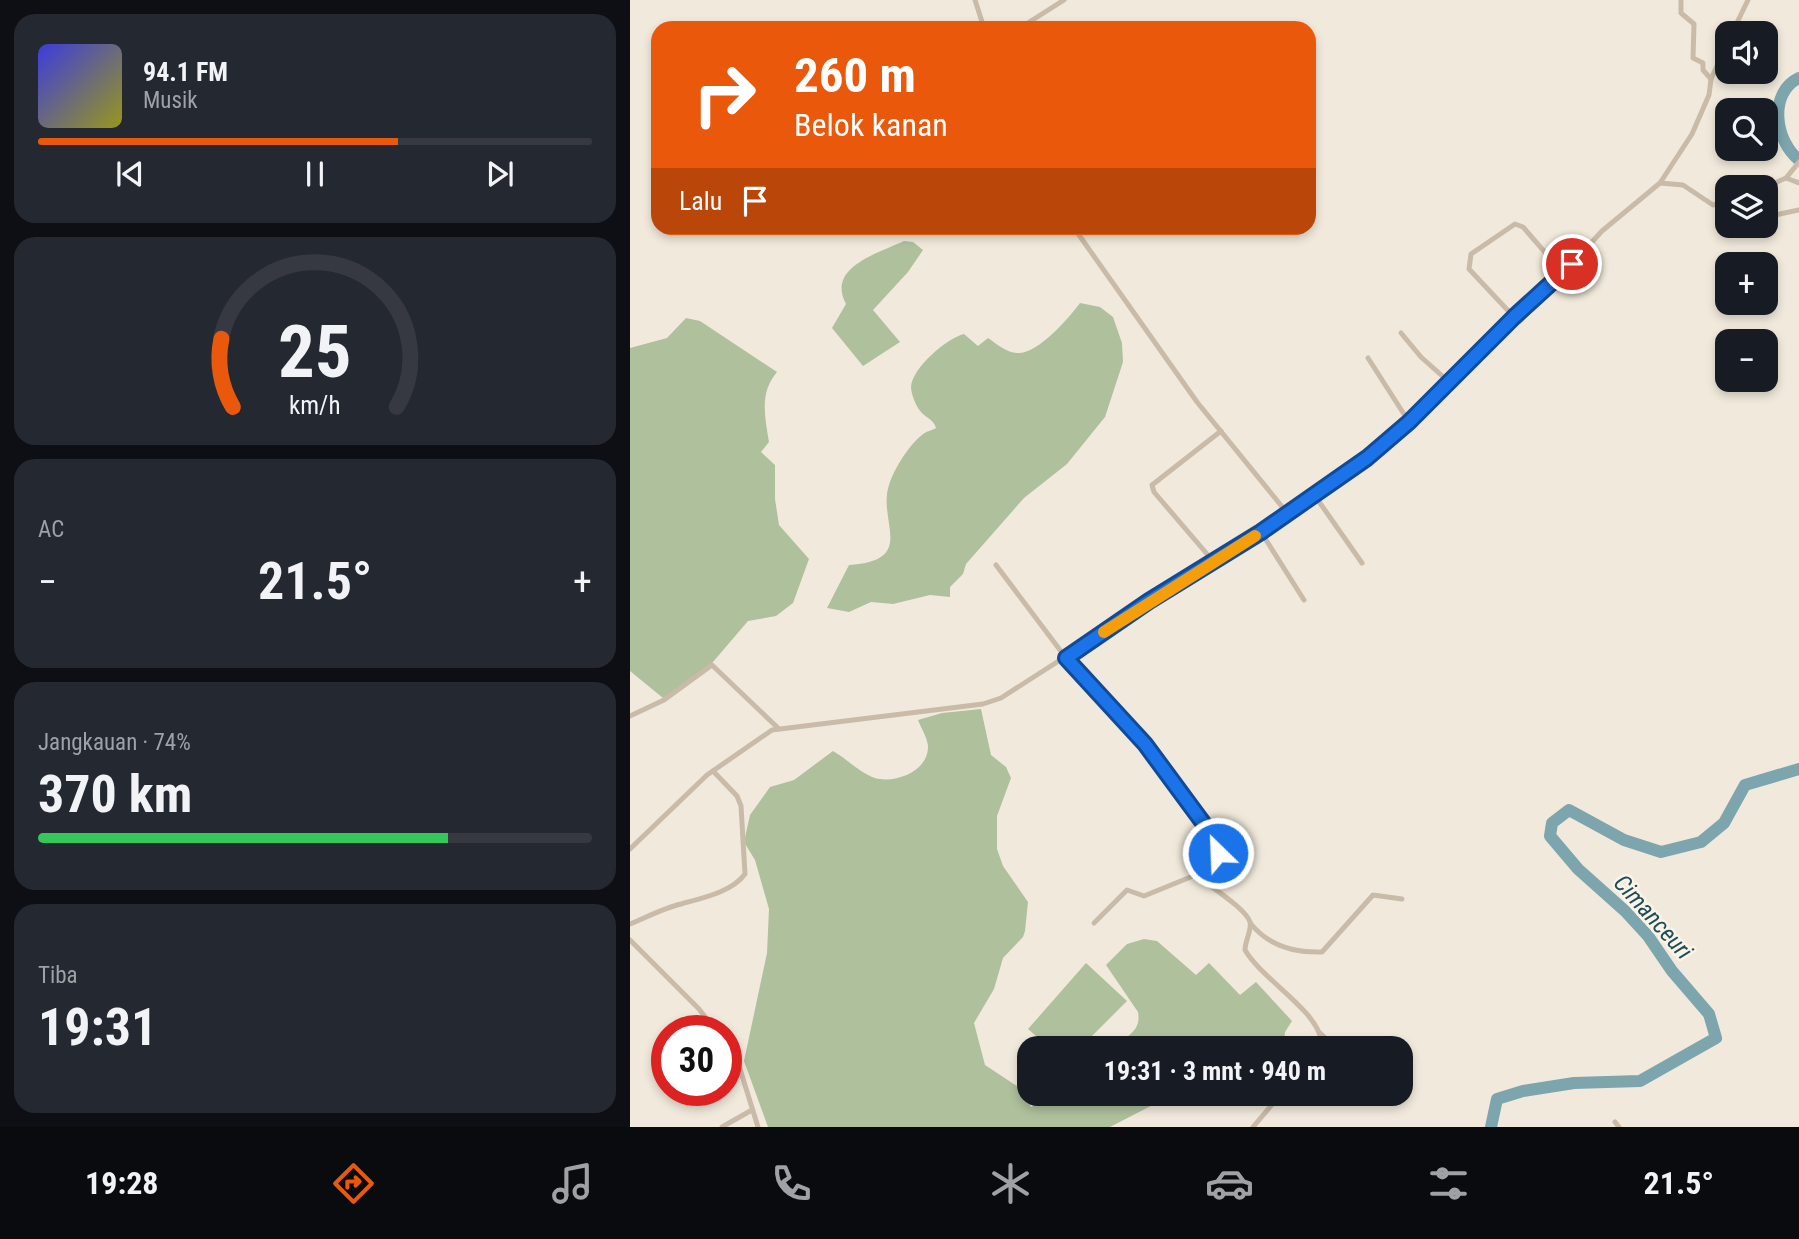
<!DOCTYPE html>
<html lang="id">
<head>
<meta charset="utf-8">
<style>
	:root { --surface:#171b24; --page:#242831; --text:#f1f3f6; --muted:#9ea1a6; --line:#363941; --accent:#ea580c }
	body { margin:0; font-family:"Roboto Condensed",sans-serif; background:var(--page); color:var(--text); height:100vh; display:flex; flex-direction:column; font-size:26px; white-space:nowrap }
	* { box-sizing:border-box; margin:0 }
	p { font-size:23px; color:var(--muted) }
	.icon { flex:none; width:38px; height:38px; fill:none; stroke:currentColor; stroke-width:2; stroke-linecap:round; stroke-linejoin:round }
	.map { position:relative; flex:1; overflow:hidden }
	.panel { display:flex; flex-direction:column; gap:14px; padding:14px; background:#0d0f14; width:630px }
	.panel>* { flex:none }
	.banner { position:absolute; left:21px; top:21px; width:665px; height:214px; border-radius:21px; box-shadow:0 4px 10px #0003; background:#ea580c; color:#fff; overflow:hidden }
	.controls { position:absolute; left:1085px; top:21px; display:grid; gap:14px }
	.controls a { display:grid; place-items:center; width:63px; height:63px; border-radius:14px; background:var(--surface); box-shadow:0 4px 10px #0003; font-size:35px }
	.speed { position:absolute; left:21px; top:1015px; display:flex; gap:14px; font-size:35px; font-weight:700; text-align:center }
	.speed>* { display:grid; place-content:center; width:91px; height:91px; border-radius:50%; background:var(--surface); box-shadow:0 4px 10px #0003; line-height:1 }
	.speed .limit { border:10px solid #d22; background:#fff; color:#111 }
	.pin { position:absolute; display:grid; place-items:center; width:60px; height:60px; color:#fff; margin:-30px; border:4px solid #fff; border-radius:50%; box-shadow:0 2px 7px #0007 }
	.me { position:absolute; width:77px; margin:-38px; rotate:336deg; stroke-linejoin:round; filter:drop-shadow(0 0 5px #0008) }
	.turn { display:flex; align-items:center; gap:24px; height:147px; padding:0 28px; font-size:32px }
	.turn .icon { width:91px; height:91px; stroke-width:2.5 }
	.turn b { display:block; font-size:49px; line-height:60px }
	.then { display:flex; align-items:center; height:66px; padding:0 28px; background:#0003; gap:14px; font-size:26px }
	.big { font-size:52px; font-weight:700; line-height:1.1 }
	.panel .widget { flex:1; display:flex; flex-direction:column; justify-content:center; gap:10px; min-width:0; padding:0 24px; border-radius:21px; background:var(--page) }
	.panel .dial { align-items:center; gap:0 }
	.dial svg { height:182px; overflow:visible; fill:none; stroke:var(--line); stroke-width:7; stroke-linecap:round; text-anchor:middle }
	.dial text { fill:var(--text); stroke:none }
	.song { display:flex; align-items:center; gap:21px }
	.cover { width:84px; height:84px; border-radius:10px; background:linear-gradient(135deg,hsl(240 70% 55%),hsl(60 70% 35%)) }
	.played { height:7px; border-radius:4px; background:linear-gradient(90deg,var(--accent) 65%,var(--line) 65%) }
	.keys { display:flex; justify-content:space-around; direction:ltr }
	.heat { display:flex; justify-content:space-between; align-items:center; font-size:38px; direction:ltr }
	.charge { height:10px; border-radius:5px; background:linear-gradient(90deg,#34c759 74%,var(--line) 0) }
	.trip { position:absolute; left:387px; top:1036px; width:396px; height:70px; border-radius:21px; background:var(--surface); box-shadow:0 4px 10px #0003; font-weight:700; line-height:70px; text-align:center }
	.menu { display:flex; height:112px; justify-content:space-around; align-items:center; background:#090b0e; color:var(--muted) }
	.menu .icon { width:49px; height:49px }
	.menu .active { color:var(--accent) }
	.menu b { font-size:32px; color:var(--text) }
	main { display:flex; flex:1; min-height:0 }
	.map>svg:first-child { display:block }
</style>
</head>
<body>
<main>
<section class="panel">
<div class="widget">
<div class="song"><i class="cover"></i><div><b>94.1 FM</b><p>Musik</p></div></div>
<div class="played"></div>
<div class="keys"><svg class="icon" aria-label="previous" viewBox="0 0 24 24"><path d="M18 5L8 12l10 7zM5 5v14"/></svg><svg class="icon" aria-label="pause" viewBox="0 0 24 24"><path d="M8 5v14M16 5v14"/></svg><svg class="icon" aria-label="next" viewBox="0 0 24 24"><path d="M6 5l10 7-10 7zM19 5v14"/></svg></div>
</div>
<div class="widget dial"><svg viewBox="0 0 100 80">
<path d="M14 69A42 42 0 1 1 86 69"/>
<path d="M14 69A42 42 0 0 1 9 39" stroke="#ea580c"/>
<text x="50" y="56" font-size="32" font-weight="700">25</text>
<text x="50" y="72" font-size="11">km/h</text>
</svg></div>
<div class="widget"><p>AC</p>
<div class="heat"><a>−</a><b class="big">21.5°</b><a>+</a></div>
</div>
<div class="widget"><p>Jangkauan · 74%</p><b class="big">370 km</b><div class="charge"></div></div>
<div class="widget"><p>Tiba</p><b class="big">19:31</b></div>
</section>
<div class="map">
<svg width="1169" height="1127" viewBox="0 0 1169 1127">
	<rect width="100%" height="100%" fill="#f1eadc"/>
	<g fill="#afc09c">
		<path d="M 274,241 L 283,242 L 293,250 L 278,272 L 243,310 L 270,342 L 233,366 L 202,328 L 216,304 C 196,267 249,253 274,241 Z"/>
		<path d="M 450,303 L 470,307 L 483,317 L 492,343 L 493,362 L 475,417 L 437,464 L 394,498 L 336,564 L 333,574 L 320,587 L 320,597 L 300,595 L 263,604 L 241,602 L 219,612 L 197,608 L 219,565 C 288,560 247,522 259,485 C 264,469 279,445 292,435 C 296,431 301,431 306,428 C 304,419 293,417 288,408 C 285,403 281,393 281,387 C 282,368 317,338 334,334 L 348,346 L 358,338 C 367,344 377,353 387,353 C 407,355 439,318 450,303 Z"/>
		<path d="M 56,318 L 70,321 L 147,372 C 129,393 135,417 139,442 L 131,452 L 145,465 L 145,499 L 149,525 L 179,559 L 163,603 L 146,616 L 118,621 L 77,669 L 33,698 L 0,671 L 0,348 L 37,338 Z"/>
		<path d="M 351,709 L 361,755 L 376,767 L 381,778 L 367,816 L 367,849 L 373,866 L 398,902 L 395,931 L 393,937 L 373,958 L 364,989 L 344,1023 L 355,1065 L 390,1088 L 401,1107 L 415,1101 L 421,1094 L 544,1094 L 480,1127 L 138,1127 L 114,1061 L 137,953 L 139,909 L 125,860 L 114,842 L 120,815 L 140,787 L 164,780 L 203,751 C 217,759 230,773 245,778 C 265,784 299,771 298,746 C 297,737 291,728 288,720 L 312,713 Z"/>
		<path d="M 514,939 L 527,941 L 566,975 L 579,963 L 610,995 L 626,982 L 662,1021 L 655,1032 L 654,1041 L 647,1048 L 477,1048 C 493,1039 512,1033 508,1012 L 476,965 L 497,944 Z"/>
		<polygon points="456,963 497,1001 450,1048 420,1048 398,1029"/>
	</g>
	<g fill="none" stroke-linecap="round" stroke-linejoin="round">
		<g stroke="#7ca5ae" stroke-width="12">
			<path d="M 1169,78 C 1138,93 1145,141 1169,160"/>
			<polyline points="861,1127 867,1099 893,1091 944,1083 1010,1081 1086,1038 1079,1014 1042,971 1018,936 995,911 948,869 920,836 922,823 939,810 994,840 1031,852 1071,842 1094,823 1115,785 1169,769"/>
		</g>
		<g stroke="#c9bba8" stroke-width="5">
			<polyline points="345,0 354,28"/>
			<polyline points="1051,0 1051,13 1064,24 1063,58 1073,63 1073,70 1081,79"/>
			<polyline points="390,28 434,0"/>
			<polyline points="1102,33 1118,0"/>
			<polyline points="1156,178 1169,183"/>
			<polyline points="1030,183 1053,185 1083,205 1097,202"/>
			<polyline points="1136,187 1156,178 1169,162"/>
			<polyline points="1140,216 1169,210"/>
			<polyline points="444,228 567,402 658,514"/>
			<polyline points="884,317 839,269 841,254 885,224 893,227 932,272"/>
			<polyline points="771,333 791,357 819,382"/>
			<polyline points="738,358 779,422"/>
			<polyline points="685,496 732,563"/>
			<polyline points="631,532 674,600"/>
			<polyline points="583,561 524,492 522,485 591,431"/>
			<path d="M 366,565 L 436,658 L 530,764 L 585,839 C 593,854 581,861 570,870 L 569,877 C 581,887 616,909 620,922 C 622,930 615,941 615,950 C 632,979 685,1009 691,1039 L 686,1048"/>
			<polyline points="0,716 34,700 82,665 148,728"/>
			<polyline points="0,849 77,775 142,730 353,704 371,698 685,496 737,458 779,422 942,264 972,231 1030,183 1062,134 1079,95 1081,79 1097,44"/>
			<polyline points="464,923 497,890 514,896 568,874"/>
			<path d="M 0,924 C 17,917 34,908 51,904 C 72,898 102,892 115,874 L 111,806 L 107,796 L 83,771"/>
			<path d="M 621,924 C 639,946 664,953 692,952 L 743,895 L 772,899"/>
			<polyline points="0,940 69,1009 86,1031"/>
			<polyline points="690,1033 706,1048"/>
			<polyline points="96,1045 110,1069 128,1127"/>
			<polyline points="753,1094 755,1096"/>
			<polyline points="985,1122 989,1127"/>
			<polyline points="92,1127 122,1110"/>
			<polyline points="623,1127 651,1094"/>
		</g>
	</g>
	<g fill="none" stroke-linecap="round" stroke-linejoin="round">
		<defs>
			<polyline id="route" points="588,853 585,839 515,744 436,658 519,601 631,532 737,458 779,422 884,317 942,264"/>
		</defs>
		<use href="#route" stroke="#114b97" stroke-width="18"/>
		<use href="#route" stroke="#1a73e8" stroke-width="12"/>
		<polyline stroke="#f59e0b" stroke-width="12" points="474,632 625,536"/>
	</g>
	<g text-anchor="middle" dominant-baseline="central" stroke-width="5" stroke-linejoin="round" paint-order="stroke">
		<g font-size="24" font-style="italic" fill="#1f4c56" stroke="#f9f3e8">
			<text transform="translate(1023 917) rotate(48)">Cimanceuri</text>
		</g>
	</g>
</svg>
<div class="controls">
<a><svg class="icon" aria-label="sound" viewBox="0 0 24 24"><path d="M4 9h4l5-4v14l-5-4H4zM17 9q2 3 0 6"/></svg></a>
<a><svg class="icon" aria-label="search" viewBox="0 0 24 24"><circle cx="10" cy="10" r="6"/><path d="M15 15l6 6"/></svg></a>
<a><svg class="icon" aria-label="layers" viewBox="0 0 24 24"><path d="M12 4l9 5-9 5-9-5zM3 14l9 5 9-5"/></svg></a>
<a>+</a>
<a>−</a>
</div>
<div class="speed"><div class="limit">30</div></div>
<div class="pin" style="left:942px;top:264px;background:#d93025"><svg class="icon" aria-label="arrive" viewBox="0 0 24 24"><path d="M6 21V4h12l-3 4 3 4H6"/></svg></div>
<svg class="me" style="left:588px;top:853px" viewBox="-20 -20 40 40"><circle r="17" fill="#1a73e8" stroke="#fff" stroke-width="3"/><path d="M0-11L8 9 0 5-8 9z" fill="#fff"/></svg>
<div class="trip">19:31 · 3 mnt · 940 m</div>
<div class="banner">
<div class="turn"><svg class="icon" aria-label="right" viewBox="0 0 24 24"><path d="M7 20v-9h11M14 6l5 5-5 5"/></svg><div><b>260 m</b>Belok kanan</div></div>
<div class="then">Lalu<svg class="icon" aria-label="arrive" viewBox="0 0 24 24"><path d="M6 21V4h12l-3 4 3 4H6"/></svg></div>
</div>
</div>
</main>
<nav class="menu">
<b>19:28</b>
<svg class="icon active" aria-label="directions" viewBox="0 0 24 24"><path d="M12 3l9 9-9 9-9-9zM9 14v-3h6M13 9l2 2-2 2"/></svg>
<svg class="icon" aria-label="music" viewBox="0 0 24 24"><path d="M9 18V5l10-2v13"/><circle cx="6" cy="18" r="3"/><circle cx="16" cy="16" r="3"/></svg>
<svg class="icon" aria-label="phone" viewBox="0 0 24 24"><path d="M5 4h4l2 5-3 2q2 4 5 5l2-3 5 2v4C11 20 4 13 5 4z"/></svg>
<svg class="icon" aria-label="climate" viewBox="0 0 24 24"><path d="M12 3v18M4 7l16 10M4 17L20 7"/></svg>
<svg class="icon" aria-label="car" viewBox="0 0 24 24"><path d="M5 17H2v-5l4-1 3-4h7l3 4 3 1v5h-3M9 17h6M6 11h13"/><circle cx="7" cy="17" r="2"/><circle cx="17" cy="17" r="2"/></svg>
<svg class="icon" aria-label="filters" viewBox="0 0 24 24"><path d="M4 7h16M4 17h16"/><circle cx="9" cy="7" r="2"/><circle cx="15" cy="17" r="2"/></svg>
<b>21.5°</b>
</nav>
</body>
</html>
